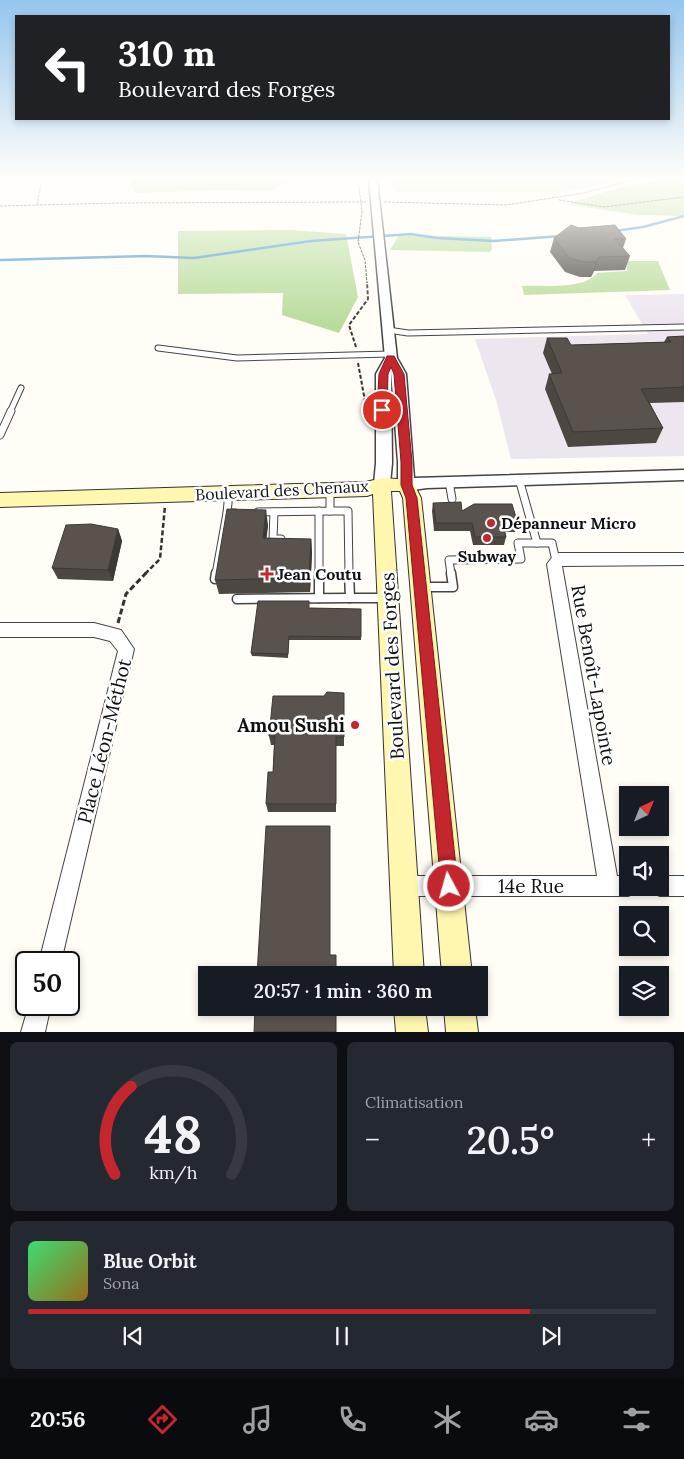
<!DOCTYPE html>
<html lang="fr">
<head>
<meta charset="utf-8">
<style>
	:root { --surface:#171b24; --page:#242831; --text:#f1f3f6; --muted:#9ea1a6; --line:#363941; --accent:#c4262e }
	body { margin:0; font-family:Lora,serif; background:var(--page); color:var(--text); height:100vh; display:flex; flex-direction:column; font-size:19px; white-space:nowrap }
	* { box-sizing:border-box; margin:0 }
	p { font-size:16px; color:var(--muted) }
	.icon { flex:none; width:28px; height:28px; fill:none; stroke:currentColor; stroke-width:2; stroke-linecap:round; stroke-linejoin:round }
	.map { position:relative; height:1032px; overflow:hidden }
	.details { display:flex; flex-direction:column; gap:10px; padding:10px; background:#0d0f14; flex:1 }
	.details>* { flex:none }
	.hud { position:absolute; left:15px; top:15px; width:655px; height:105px; border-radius:0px; box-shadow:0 2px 8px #0003; background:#202124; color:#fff; overflow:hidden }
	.needle { width:32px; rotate:43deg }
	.controls { position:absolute; left:619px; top:786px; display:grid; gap:10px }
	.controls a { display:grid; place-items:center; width:50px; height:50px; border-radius:0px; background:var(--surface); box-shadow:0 2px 8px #0003; font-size:25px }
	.speed { position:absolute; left:15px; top:951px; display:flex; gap:10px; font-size:25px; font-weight:700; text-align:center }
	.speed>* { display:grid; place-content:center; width:65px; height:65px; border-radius:50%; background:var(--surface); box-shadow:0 2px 8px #0003; line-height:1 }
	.speed .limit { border:2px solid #111; border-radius:8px; background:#fff; color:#111 }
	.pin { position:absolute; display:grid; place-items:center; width:42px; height:42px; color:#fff; margin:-21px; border:2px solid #fff; border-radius:50%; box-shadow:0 1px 5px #0007 }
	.me { position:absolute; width:55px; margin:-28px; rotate:354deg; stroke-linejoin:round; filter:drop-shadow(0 0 4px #0008) }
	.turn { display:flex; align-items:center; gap:18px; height:105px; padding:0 20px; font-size:22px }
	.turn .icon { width:65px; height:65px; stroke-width:2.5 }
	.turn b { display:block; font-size:35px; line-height:42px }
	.big { font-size:38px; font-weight:600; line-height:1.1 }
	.details .widget { flex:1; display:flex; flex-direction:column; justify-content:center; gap:8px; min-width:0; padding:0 18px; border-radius:8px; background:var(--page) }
	.details .dial { align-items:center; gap:0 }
	.dial svg { height:130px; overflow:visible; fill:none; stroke:var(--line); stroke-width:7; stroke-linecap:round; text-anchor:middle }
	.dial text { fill:var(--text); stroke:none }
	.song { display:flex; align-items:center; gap:15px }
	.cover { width:60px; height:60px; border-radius:8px; background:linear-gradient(135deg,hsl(140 70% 55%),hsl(40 70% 35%)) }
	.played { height:5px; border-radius:2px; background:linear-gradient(90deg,var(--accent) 80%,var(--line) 80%) }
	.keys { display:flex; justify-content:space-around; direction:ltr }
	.heat { display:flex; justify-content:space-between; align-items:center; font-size:28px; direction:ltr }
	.details .tiles { flex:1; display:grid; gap:10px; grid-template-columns:1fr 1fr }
	.widget:last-child { grid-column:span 2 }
	.trip { position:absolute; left:198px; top:966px; width:290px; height:50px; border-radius:0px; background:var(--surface); box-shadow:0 2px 8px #0003; font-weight:600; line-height:50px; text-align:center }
	.menu { display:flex; height:80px; justify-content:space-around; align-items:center; background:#090b0e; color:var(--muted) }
	.menu .icon { width:35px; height:35px }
	.menu .selected { color:var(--accent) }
	.menu b { font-size:22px; color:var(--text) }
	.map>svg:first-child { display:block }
</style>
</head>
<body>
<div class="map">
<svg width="684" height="1032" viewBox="0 0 684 1032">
	<rect width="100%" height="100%" fill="#fffdf5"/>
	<polygon fill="#eee6ef" points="684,294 684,456 511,459 497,403 475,339 648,334 625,295"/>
	<polygon fill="#d5ebbd" points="388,179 624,179 586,188 558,192 395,192"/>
	<g fill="#b9dc9c">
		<polygon points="130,179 280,179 286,183 270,191 220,190 134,193"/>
		<polygon points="672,179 684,179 684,216 638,215 566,204 629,185"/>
		<polygon points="290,230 346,234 358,297 339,333 282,315 283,293 178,294 178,231"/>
		<polygon points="399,235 491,237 492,249 490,252 390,250"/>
		<path d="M 626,261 L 658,261 L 670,290 L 524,295 L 522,286 C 542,285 585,290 597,273 L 627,271 Z"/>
	</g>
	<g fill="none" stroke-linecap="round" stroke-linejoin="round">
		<g stroke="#3f96cf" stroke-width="2.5">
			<polyline points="615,231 643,227 684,216"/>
			<polyline points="0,260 146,256 194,258 311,241 411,234 437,238 494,241 561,236"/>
		</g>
		<defs>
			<g id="service-far2">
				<polyline points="388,330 408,333 684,327"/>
				<polyline points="158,348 237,358 390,354"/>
				<polyline points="10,412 21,388"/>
			</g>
			<g id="service-far1">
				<polyline points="0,435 11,411"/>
				<polyline points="519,479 537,543"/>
				<polyline points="449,481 452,499"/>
				<polyline points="229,493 227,513 235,513"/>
				<polyline points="319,511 319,574"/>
				<polyline points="330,511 348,511 349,574"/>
				<polyline points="258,512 330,511 330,490"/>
				<polyline points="274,512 273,539 281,539"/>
				<polyline points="216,574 227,513"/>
				<polyline points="451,574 449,560 521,559 518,543 552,543 556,561"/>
			</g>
			<g id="service">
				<polyline points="319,573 319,598"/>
				<polyline points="349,573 350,598 387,598"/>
				<polyline points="215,579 216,573"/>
				<polyline points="421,587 453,587 451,573"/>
				<polyline points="237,599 350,598"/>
			</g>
			<g id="minor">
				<polygon points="559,553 684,553 684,565 562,566 617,876 628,876 628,888 638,888 635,893 628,896 405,896 398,893 395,886 398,879 405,876 597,876 547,564 554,555"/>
				<polygon points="0,623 94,623 121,630 134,649 61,962 39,962 118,651 110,641 94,637 0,637"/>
				<polygon points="660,876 684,876 684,896 660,896 653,893 650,888 660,888"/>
				<polygon points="29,1005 51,1005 45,1032 21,1032"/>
			</g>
			<polygon id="tertiary" points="369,179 377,179 397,358 406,374 414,478 684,470 684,480 427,488 406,491 400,489 398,485 398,462 391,371 392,463 390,484 387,488 382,490 377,488 374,484 376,463 376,374 385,358"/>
			<g id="secondary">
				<polygon points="382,478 412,480 421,498 472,975 442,975 403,498 400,491 391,491 424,975 394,975 373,494 367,496 0,507 0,493 366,482"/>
				<polygon points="394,1008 425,1008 428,1032 396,1032"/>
				<polygon points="444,1008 475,1008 478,1032 446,1032"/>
			</g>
		</defs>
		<use href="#service-far2" stroke="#444" stroke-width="7"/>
		<use href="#service-far1" stroke="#444" stroke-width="9"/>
		<use href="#service" stroke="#444" stroke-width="11"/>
		<use href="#minor" stroke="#444" stroke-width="2"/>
		<use href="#tertiary" stroke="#444" stroke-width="3"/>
		<use href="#secondary" stroke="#333" stroke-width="2"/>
		<g stroke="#333" stroke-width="1" stroke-dasharray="3 1" stroke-linecap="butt">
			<polyline points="358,179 362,212 358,242 365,260 367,283"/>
			<polyline points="559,200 604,207 684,197"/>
			<polyline points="384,202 506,205 584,193 636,179"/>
			<polyline points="37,205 42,179"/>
			<polyline points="0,206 118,203 366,202"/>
		</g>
		<g stroke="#333" stroke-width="2" stroke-dasharray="4 2" stroke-linecap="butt">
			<polyline points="356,347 349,325 368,299 367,282"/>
			<polyline points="358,363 367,412"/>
		</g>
		<g stroke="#333" stroke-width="2.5" stroke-dasharray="5 2.5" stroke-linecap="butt">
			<polyline points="367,411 369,424"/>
			<polyline points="145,574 160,559 165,506"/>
		</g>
		<polyline stroke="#333" stroke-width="3" stroke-dasharray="6 3" stroke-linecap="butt" points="118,623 126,594 146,573"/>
		<use href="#service-far2" stroke="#fff" stroke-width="5"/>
		<use href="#service-far1" stroke="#fff" stroke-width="7"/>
		<use href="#service" stroke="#fff" stroke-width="8"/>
		<use href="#minor" fill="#fff" fill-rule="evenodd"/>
		<use href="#tertiary" fill="#fff" fill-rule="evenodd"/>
		<use href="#secondary" fill="#fff6b0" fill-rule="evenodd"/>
	</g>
	<g fill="#4d4742">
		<polygon points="554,238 626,239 623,248 630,256 625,270 594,271 591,277 580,277 565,272 550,252"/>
		<polygon points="684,336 684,402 650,403 663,428 656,443 568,447 545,389 549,374 552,374 543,353 547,338 571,345 664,342 667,337"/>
		<polygon points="433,503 462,511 518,524 515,532 505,532 506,537 504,545 473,545 470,531 434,531 432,511"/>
		<polygon points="268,525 266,538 311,539 312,553 310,592 219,594 215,580"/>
		<polygon points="118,529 122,541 113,581 58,579 52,568"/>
		<polygon points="309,608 361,609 361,640 289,640 288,658 252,656 251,653"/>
		<polygon points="344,693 344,746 336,746 336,812 268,812 266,804 273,772 274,745 271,745 269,736 324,696"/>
	</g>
	<g fill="#3f3936">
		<polygon points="599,257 594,271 591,277 596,262"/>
		<polygon points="266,510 268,525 265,553 263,538"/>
		<polygon points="118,529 122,541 113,581 108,570"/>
		<polygon points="311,539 312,553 310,592 309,578"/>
	</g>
	<g fill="#5a524d" stroke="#3f3936">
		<polygon points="571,225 579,228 615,225 626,239 614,239 630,256 599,257 596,262 584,262 569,258 554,238"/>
		<polygon points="684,336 684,387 641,389 663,428 573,432 549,374 562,373 547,338 567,338 571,345 671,342 667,337"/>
		<polygon points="461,502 462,511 474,504 512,504 518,524 503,524 506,537 475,537 472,523 436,523 433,503"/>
		<polygon points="227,509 266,510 263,538 311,539 309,578 215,580"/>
		<polygon points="91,524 118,529 108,570 52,568 66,525"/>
		<polygon points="258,601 309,601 309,608 361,609 361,637 289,636 288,654 251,653"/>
		<polygon points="327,692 344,693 344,737 336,737 336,804 266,804 268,772 273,772 275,736 269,736 273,696 324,696"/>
		<polygon points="266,826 330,826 330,955 336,955 336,975 257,975"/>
		<polygon points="255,1008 336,1008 336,1032 254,1032"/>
	</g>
	<linearGradient id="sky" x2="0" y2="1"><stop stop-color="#95c6ee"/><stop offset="0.55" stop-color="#fffefa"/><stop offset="1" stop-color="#fffefa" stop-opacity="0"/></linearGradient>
	<rect width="684" height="324" fill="url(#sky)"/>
	<polygon fill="#c4262e" stroke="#7f191e" points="387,356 394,356 404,374 412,462 412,485 417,498 458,886 455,892 449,895 443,892 441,886 406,498 401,485 401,462 394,374 391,367 388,374 387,410 382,414 377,410 379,374"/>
	<g fill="#c4262e" stroke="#fff" stroke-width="2">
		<circle cx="491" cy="523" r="5"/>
		<circle cx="487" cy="538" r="5"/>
		<path d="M264.5 566.5h5v5h5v5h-5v5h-5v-5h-5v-5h5z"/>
		<circle cx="355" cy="725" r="5"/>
	</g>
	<g text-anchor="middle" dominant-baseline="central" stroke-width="5" stroke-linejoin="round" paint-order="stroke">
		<g font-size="16" fill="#111" stroke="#fff">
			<text transform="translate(282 490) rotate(-3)">Boulevard des Chenaux</text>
		</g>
		<g font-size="16" font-weight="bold" fill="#111" stroke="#fff" text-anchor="start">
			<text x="501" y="523">Dépanneur Micro</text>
			<text x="487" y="556" text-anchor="middle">Subway</text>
			<text x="277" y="574">Jean Coutu</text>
		</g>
		<g font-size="19" fill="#111" stroke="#fff">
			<text transform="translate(392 666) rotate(-93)">Boulevard des Forges</text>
			<text transform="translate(594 675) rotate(80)">Rue Benoît-Lapointe</text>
			<text transform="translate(104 741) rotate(-76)">Place Léon-Méthot</text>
			<text x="531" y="886">14e Rue</text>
		</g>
		<g font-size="19" font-weight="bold" fill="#111" stroke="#fff" text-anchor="end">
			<text x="345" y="725">Amou Sushi</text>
		</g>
	</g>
</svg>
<div class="controls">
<a><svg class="needle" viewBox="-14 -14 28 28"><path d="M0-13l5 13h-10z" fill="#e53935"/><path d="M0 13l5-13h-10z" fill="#9ea1a6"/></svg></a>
<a><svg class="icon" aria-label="sound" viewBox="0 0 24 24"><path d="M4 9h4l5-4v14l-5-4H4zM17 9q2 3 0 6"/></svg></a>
<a><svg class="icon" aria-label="search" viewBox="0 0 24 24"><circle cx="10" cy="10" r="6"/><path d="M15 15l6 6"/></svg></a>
<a><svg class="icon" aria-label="layers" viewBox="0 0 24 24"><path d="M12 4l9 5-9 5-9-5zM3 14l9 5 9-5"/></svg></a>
</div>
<div class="speed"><div class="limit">50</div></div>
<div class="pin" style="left:382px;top:410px;background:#d93025"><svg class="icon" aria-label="arrive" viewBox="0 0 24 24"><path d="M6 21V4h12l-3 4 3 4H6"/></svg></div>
<svg class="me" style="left:449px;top:886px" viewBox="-20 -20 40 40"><circle r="17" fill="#c4262e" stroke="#fff" stroke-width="3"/><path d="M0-11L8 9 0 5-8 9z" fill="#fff"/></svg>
<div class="trip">20:57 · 1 min · 360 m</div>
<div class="hud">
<div class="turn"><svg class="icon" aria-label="left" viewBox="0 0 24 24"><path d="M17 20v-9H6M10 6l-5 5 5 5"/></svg><div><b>310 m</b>Boulevard des Forges</div></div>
</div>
</div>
<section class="details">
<div class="tiles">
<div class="widget dial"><svg viewBox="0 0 100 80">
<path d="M14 69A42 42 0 1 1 86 69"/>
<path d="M14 69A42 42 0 0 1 24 15" stroke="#c4262e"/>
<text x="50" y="56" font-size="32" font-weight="700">48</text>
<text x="50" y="72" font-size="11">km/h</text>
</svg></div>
<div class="widget"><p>Climatisation</p>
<div class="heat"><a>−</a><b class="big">20.5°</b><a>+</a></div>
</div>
<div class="widget">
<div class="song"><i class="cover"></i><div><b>Blue Orbit</b><p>Sona</p></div></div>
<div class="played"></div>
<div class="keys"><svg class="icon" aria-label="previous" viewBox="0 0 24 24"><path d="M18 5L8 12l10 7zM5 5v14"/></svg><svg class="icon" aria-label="pause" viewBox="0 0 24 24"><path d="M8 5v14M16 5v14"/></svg><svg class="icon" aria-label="next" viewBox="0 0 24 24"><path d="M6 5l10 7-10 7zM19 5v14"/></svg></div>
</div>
</div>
</section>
<nav class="menu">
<b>20:56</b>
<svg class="icon selected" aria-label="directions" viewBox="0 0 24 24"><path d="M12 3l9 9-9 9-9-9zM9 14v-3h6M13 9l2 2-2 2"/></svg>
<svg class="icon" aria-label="music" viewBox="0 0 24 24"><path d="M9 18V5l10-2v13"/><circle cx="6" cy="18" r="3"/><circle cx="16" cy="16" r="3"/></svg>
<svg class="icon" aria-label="phone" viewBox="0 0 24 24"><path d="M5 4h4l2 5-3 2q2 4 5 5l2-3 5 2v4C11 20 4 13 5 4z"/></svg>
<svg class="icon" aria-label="climate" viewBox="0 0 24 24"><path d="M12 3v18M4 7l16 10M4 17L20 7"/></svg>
<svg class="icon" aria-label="car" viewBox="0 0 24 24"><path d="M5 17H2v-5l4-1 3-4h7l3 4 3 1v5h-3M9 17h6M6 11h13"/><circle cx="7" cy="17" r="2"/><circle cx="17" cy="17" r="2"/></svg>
<svg class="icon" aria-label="filters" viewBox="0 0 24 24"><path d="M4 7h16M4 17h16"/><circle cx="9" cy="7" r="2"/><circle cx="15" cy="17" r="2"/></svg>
</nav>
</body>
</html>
